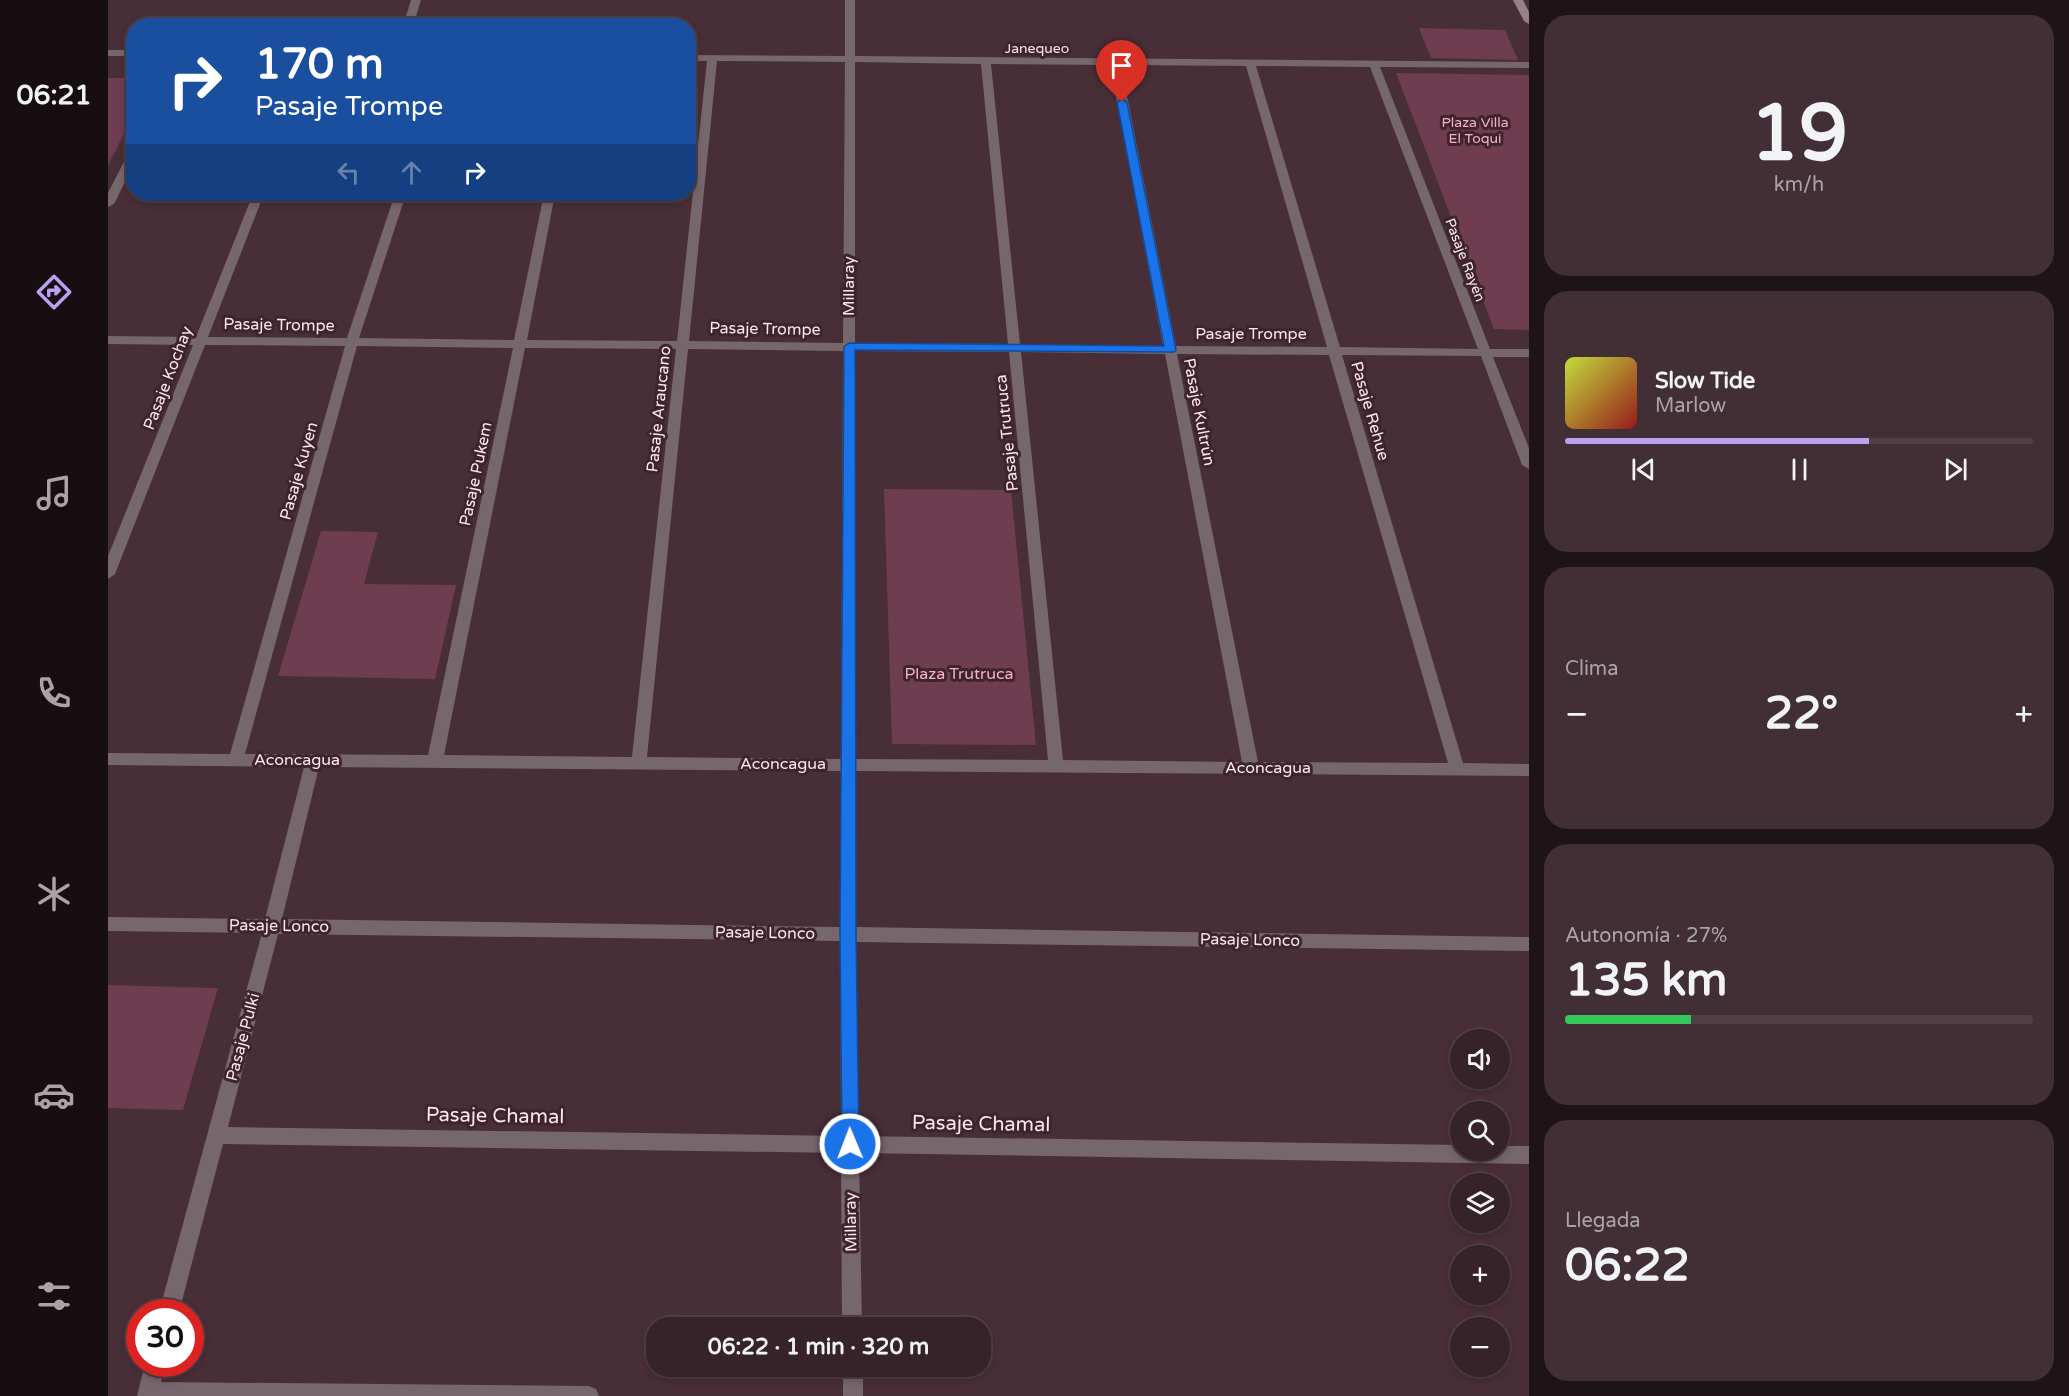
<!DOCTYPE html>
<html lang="es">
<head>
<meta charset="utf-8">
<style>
	:root { --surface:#362229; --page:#412f35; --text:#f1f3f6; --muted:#aaa4a8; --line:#503f46; --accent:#bca0f2 }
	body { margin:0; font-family:"Varela Round",sans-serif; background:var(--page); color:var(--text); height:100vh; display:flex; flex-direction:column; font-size:22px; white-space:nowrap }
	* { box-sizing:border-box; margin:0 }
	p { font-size:20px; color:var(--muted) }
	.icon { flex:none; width:33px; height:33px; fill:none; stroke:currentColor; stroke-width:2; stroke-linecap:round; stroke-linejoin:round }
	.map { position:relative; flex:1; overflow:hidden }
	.drawer { display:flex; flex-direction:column; gap:15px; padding:15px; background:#1e1317; width:540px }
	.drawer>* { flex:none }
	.guide { position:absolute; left:18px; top:18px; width:570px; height:183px; border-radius:24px; box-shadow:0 3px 9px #0003,0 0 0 2px var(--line); background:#1a4fa0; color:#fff; overflow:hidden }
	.tools { position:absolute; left:1342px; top:1029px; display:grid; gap:12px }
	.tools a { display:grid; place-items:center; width:60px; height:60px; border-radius:50%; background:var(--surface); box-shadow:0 3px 9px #0003,0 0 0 2px var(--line); font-size:30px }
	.speed { position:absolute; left:18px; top:1299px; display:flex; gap:12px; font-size:30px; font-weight:700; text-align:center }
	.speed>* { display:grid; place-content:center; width:78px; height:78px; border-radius:50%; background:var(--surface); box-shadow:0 3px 9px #0003,0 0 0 2px var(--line); line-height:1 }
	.speed .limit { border:9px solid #d22; background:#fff; color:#111 }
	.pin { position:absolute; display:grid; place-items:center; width:51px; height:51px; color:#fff; margin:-62px -26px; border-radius:50% 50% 50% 0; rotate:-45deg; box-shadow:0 0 6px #0007 }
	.pin .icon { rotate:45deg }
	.me { position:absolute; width:66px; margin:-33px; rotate:359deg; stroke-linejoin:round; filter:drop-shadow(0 0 4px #0008) }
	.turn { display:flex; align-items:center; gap:21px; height:126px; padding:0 30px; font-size:27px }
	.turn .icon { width:78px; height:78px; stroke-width:2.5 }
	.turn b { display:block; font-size:42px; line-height:51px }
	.lanes { display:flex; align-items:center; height:57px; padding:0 30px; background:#0003; justify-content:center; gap:30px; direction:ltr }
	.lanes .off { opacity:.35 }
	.big { font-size:45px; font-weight:800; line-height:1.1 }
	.drawer .widget { flex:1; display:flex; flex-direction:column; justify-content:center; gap:9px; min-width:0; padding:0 21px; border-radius:24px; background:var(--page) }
	.drawer .dial { align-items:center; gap:0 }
	.dial b { font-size:78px; line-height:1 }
	.song { display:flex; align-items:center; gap:18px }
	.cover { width:72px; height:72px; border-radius:9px; background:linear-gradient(135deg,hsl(70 70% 55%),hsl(0 70% 35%)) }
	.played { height:6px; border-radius:3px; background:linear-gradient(90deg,var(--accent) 65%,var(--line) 65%) }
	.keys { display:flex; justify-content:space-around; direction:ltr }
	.heat { display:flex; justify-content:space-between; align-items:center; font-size:33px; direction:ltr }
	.charge { height:9px; border-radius:4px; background:linear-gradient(90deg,#34c759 27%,var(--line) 0) }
	.trip { position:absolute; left:538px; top:1317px; width:345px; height:60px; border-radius:24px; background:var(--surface); box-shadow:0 3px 9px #0003,0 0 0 2px var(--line); font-weight:800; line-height:60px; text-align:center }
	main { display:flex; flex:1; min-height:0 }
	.tabs { display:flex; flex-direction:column; width:108px; justify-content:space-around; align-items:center; background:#160e10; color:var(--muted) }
	.tabs .icon { width:42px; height:42px }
	.tabs .current { color:var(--accent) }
	.tabs b { font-size:27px; color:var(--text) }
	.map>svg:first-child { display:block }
</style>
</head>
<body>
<main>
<nav class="tabs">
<b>06:21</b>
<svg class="icon current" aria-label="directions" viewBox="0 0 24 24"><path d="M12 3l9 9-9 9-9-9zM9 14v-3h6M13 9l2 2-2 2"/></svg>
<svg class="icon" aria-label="music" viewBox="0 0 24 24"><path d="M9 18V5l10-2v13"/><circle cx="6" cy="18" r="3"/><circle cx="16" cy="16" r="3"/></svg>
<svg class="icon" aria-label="phone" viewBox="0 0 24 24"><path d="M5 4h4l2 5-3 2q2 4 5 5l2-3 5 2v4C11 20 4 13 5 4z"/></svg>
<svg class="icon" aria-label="climate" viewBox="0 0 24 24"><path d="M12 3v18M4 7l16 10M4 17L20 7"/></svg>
<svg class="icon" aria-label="car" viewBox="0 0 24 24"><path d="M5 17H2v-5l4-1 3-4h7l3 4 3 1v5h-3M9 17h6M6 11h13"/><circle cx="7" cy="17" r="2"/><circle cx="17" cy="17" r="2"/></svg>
<svg class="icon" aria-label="filters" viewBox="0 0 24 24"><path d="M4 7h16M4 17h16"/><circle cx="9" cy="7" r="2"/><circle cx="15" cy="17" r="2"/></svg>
</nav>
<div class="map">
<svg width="1421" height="1396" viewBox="0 0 1421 1396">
	<rect width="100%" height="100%" fill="#482e37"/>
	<g fill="#6e3d4f">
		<polygon points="1311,28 1397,30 1410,60 1323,58"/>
		<polygon points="1288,73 1421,75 1421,330 1386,329"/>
		<polygon points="0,78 26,78 25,116 0,165"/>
		<polygon points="776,489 903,490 928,745 784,744"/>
		<polygon points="213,531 270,532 256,584 348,585 327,679 170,676"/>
		<polygon points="0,985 110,988 75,1110 0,1108"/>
	</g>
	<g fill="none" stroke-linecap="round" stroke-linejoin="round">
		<g fill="#75676b" fill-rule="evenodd">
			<polygon points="303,0 313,0 305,26 295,26"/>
			<path d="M 737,0 L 747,0 L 747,56 L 1421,62 L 1421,68 L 1272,67 L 1382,349 L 1421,349 L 1421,357 L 1385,357 L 1421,448 L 1421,469 L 1414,465 L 1373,356 L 1234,355 L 1355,763 L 1421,764 L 1421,776 L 748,771 L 748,927 L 1421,937 L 1421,951 L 748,942 L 751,1136 L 1353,1145 L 1353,1150 L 1392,1150 L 1392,1146 L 1421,1146 L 1421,1164 L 751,1153 L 754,1328 L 734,1328 L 733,1153 L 115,1144 L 71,1312 L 51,1312 L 154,933 L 0,931 L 0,917 L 157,919 L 196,767 L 0,765 L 0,753 L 122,754 L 237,346 L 97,345 L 7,574 L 0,579 L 0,556 L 85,345 L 0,344 L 0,336 L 88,337 L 145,194 L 156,194 L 100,337 L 239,338 L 287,194 L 298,194 L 251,338 L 406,340 L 436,194 L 447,194 L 419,340 L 569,341 L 599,61 L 580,61 L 580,55 L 737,56 ZM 609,61 L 737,62 L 735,343 L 581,341 ZM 747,62 L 873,64 L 900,344 L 747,343 ZM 883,64 L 1002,65 L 1055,346 L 912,344 ZM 1013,65 L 1138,66 L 1219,347 L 1068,346 ZM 1148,66 L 1262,67 L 1370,349 L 1232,347 ZM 249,346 L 405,348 L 320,755 L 137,754 ZM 417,348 L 568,349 L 524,757 L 336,755 ZM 580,349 L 735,351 L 733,759 L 539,757 ZM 747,351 L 901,352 L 940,760 L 748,759 ZM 913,352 L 1057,354 L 1134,762 L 955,760 ZM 1069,354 L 1221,355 L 1340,763 L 1150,762 ZM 211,767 L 733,771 L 732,927 L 174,919 ZM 170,934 L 732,941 L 733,1136 L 120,1127 Z"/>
			<rect x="0" y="50" width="26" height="6"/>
			<polygon points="26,149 26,164 6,204 0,207 0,193 21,152"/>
			<polygon points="37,1364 57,1364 53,1382 481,1386 488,1389 491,1396 29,1396"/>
			<rect x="735" y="1366" width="20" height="30"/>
		</g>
		<polygon fill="#978188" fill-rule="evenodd" points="1405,0 1415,0 1421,12 1421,24 1416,21"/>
	</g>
	<polygon fill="#1a73e8" stroke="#114b97" stroke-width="1.5" points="1014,99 1019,102 1068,350 1066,352 747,350 748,935 751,1144 748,1150 742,1152 736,1150 734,1144 732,935 736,347 741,343 1056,346 1009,102"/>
	<g text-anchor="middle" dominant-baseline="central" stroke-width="6" stroke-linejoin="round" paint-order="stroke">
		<g font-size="14" fill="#f9e7ec" stroke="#3e242d">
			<text x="929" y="48">Janequeo</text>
			<text transform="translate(1357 260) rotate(69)">Pasaje Rayén</text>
		</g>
		<g font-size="14" fill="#faafca" stroke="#3e242d">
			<text x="1367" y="122">Plaza Villa<tspan x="1367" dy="16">El Toqui</tspan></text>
		</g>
		<g font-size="16" fill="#f9e7ec" stroke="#3e242d">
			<text transform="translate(741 286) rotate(-90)">Millaray</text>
			<text transform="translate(171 325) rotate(1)">Pasaje Trompe</text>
			<text transform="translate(657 329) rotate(1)">Pasaje Trompe</text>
			<text x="1143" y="334">Pasaje Trompe</text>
			<text transform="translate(60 378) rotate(-69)">Pasaje Kochay</text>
			<text transform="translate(551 409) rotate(-84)">Pasaje Araucano</text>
			<text transform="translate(1262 411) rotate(74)">Pasaje Rehue</text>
			<text transform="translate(1091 412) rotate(79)">Pasaje Kultrún</text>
			<text transform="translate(899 433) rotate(-96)">Pasaje Trutruca</text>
			<text transform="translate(191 471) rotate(-74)">Pasaje Kuyen</text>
			<text transform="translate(368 474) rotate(-78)">Pasaje Pukem</text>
			<text x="189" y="760">Aconcagua</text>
			<text x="675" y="764">Aconcagua</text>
			<text x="1160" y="768">Aconcagua</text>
			<text transform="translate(171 926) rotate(1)">Pasaje Lonco</text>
			<text transform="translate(657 933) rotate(1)">Pasaje Lonco</text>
			<text transform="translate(1142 940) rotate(1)">Pasaje Lonco</text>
			<text transform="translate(135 1037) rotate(-75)">Pasaje Pulki</text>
			<text transform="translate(743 1222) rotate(-91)">Millaray</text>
		</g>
		<g font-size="16" fill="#faafca" stroke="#3e242d">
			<text x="851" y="674">Plaza Trutruca</text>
		</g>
		<g font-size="20" fill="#f9e7ec" stroke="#3e242d">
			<text transform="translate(387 1116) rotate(1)">Pasaje Chamal</text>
			<text transform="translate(873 1124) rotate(1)">Pasaje Chamal</text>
		</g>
	</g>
</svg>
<div class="tools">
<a><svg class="icon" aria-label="sound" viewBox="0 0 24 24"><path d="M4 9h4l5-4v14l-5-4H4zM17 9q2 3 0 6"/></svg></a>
<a><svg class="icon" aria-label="search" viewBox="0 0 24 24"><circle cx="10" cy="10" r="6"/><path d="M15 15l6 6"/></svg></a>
<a><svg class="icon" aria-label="layers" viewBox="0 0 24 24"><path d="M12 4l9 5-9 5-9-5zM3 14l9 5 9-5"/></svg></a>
<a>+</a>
<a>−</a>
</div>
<div class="speed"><div class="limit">30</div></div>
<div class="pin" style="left:1014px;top:102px;background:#d93025"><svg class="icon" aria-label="arrive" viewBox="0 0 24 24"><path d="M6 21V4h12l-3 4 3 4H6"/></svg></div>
<svg class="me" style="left:742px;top:1144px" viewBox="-20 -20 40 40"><circle r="17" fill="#1a73e8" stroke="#fff" stroke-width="3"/><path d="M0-11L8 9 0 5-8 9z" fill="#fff"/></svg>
<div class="trip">06:22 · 1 min · 320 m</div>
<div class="guide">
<div class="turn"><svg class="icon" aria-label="right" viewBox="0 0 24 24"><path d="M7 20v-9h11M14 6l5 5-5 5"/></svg><div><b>170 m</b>Pasaje Trompe</div></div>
<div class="lanes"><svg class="icon off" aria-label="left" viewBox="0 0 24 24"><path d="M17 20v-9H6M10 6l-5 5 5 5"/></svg><svg class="icon off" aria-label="ahead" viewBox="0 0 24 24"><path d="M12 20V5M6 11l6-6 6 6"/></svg><svg class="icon" aria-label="right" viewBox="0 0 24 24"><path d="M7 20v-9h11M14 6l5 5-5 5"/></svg></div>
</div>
</div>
<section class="drawer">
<div class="widget dial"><b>19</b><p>km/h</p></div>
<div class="widget">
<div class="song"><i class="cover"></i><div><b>Slow Tide</b><p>Marlow</p></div></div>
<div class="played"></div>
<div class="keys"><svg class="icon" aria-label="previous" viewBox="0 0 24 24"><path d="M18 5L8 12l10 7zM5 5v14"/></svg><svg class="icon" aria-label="pause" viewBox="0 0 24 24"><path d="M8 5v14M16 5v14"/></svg><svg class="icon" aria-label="next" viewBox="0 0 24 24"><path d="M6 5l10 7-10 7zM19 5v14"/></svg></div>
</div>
<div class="widget"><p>Clima</p>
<div class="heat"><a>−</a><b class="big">22°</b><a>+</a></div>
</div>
<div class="widget"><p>Autonomía · 27%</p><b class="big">135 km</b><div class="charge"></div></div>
<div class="widget"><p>Llegada</p><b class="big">06:22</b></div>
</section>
</main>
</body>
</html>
